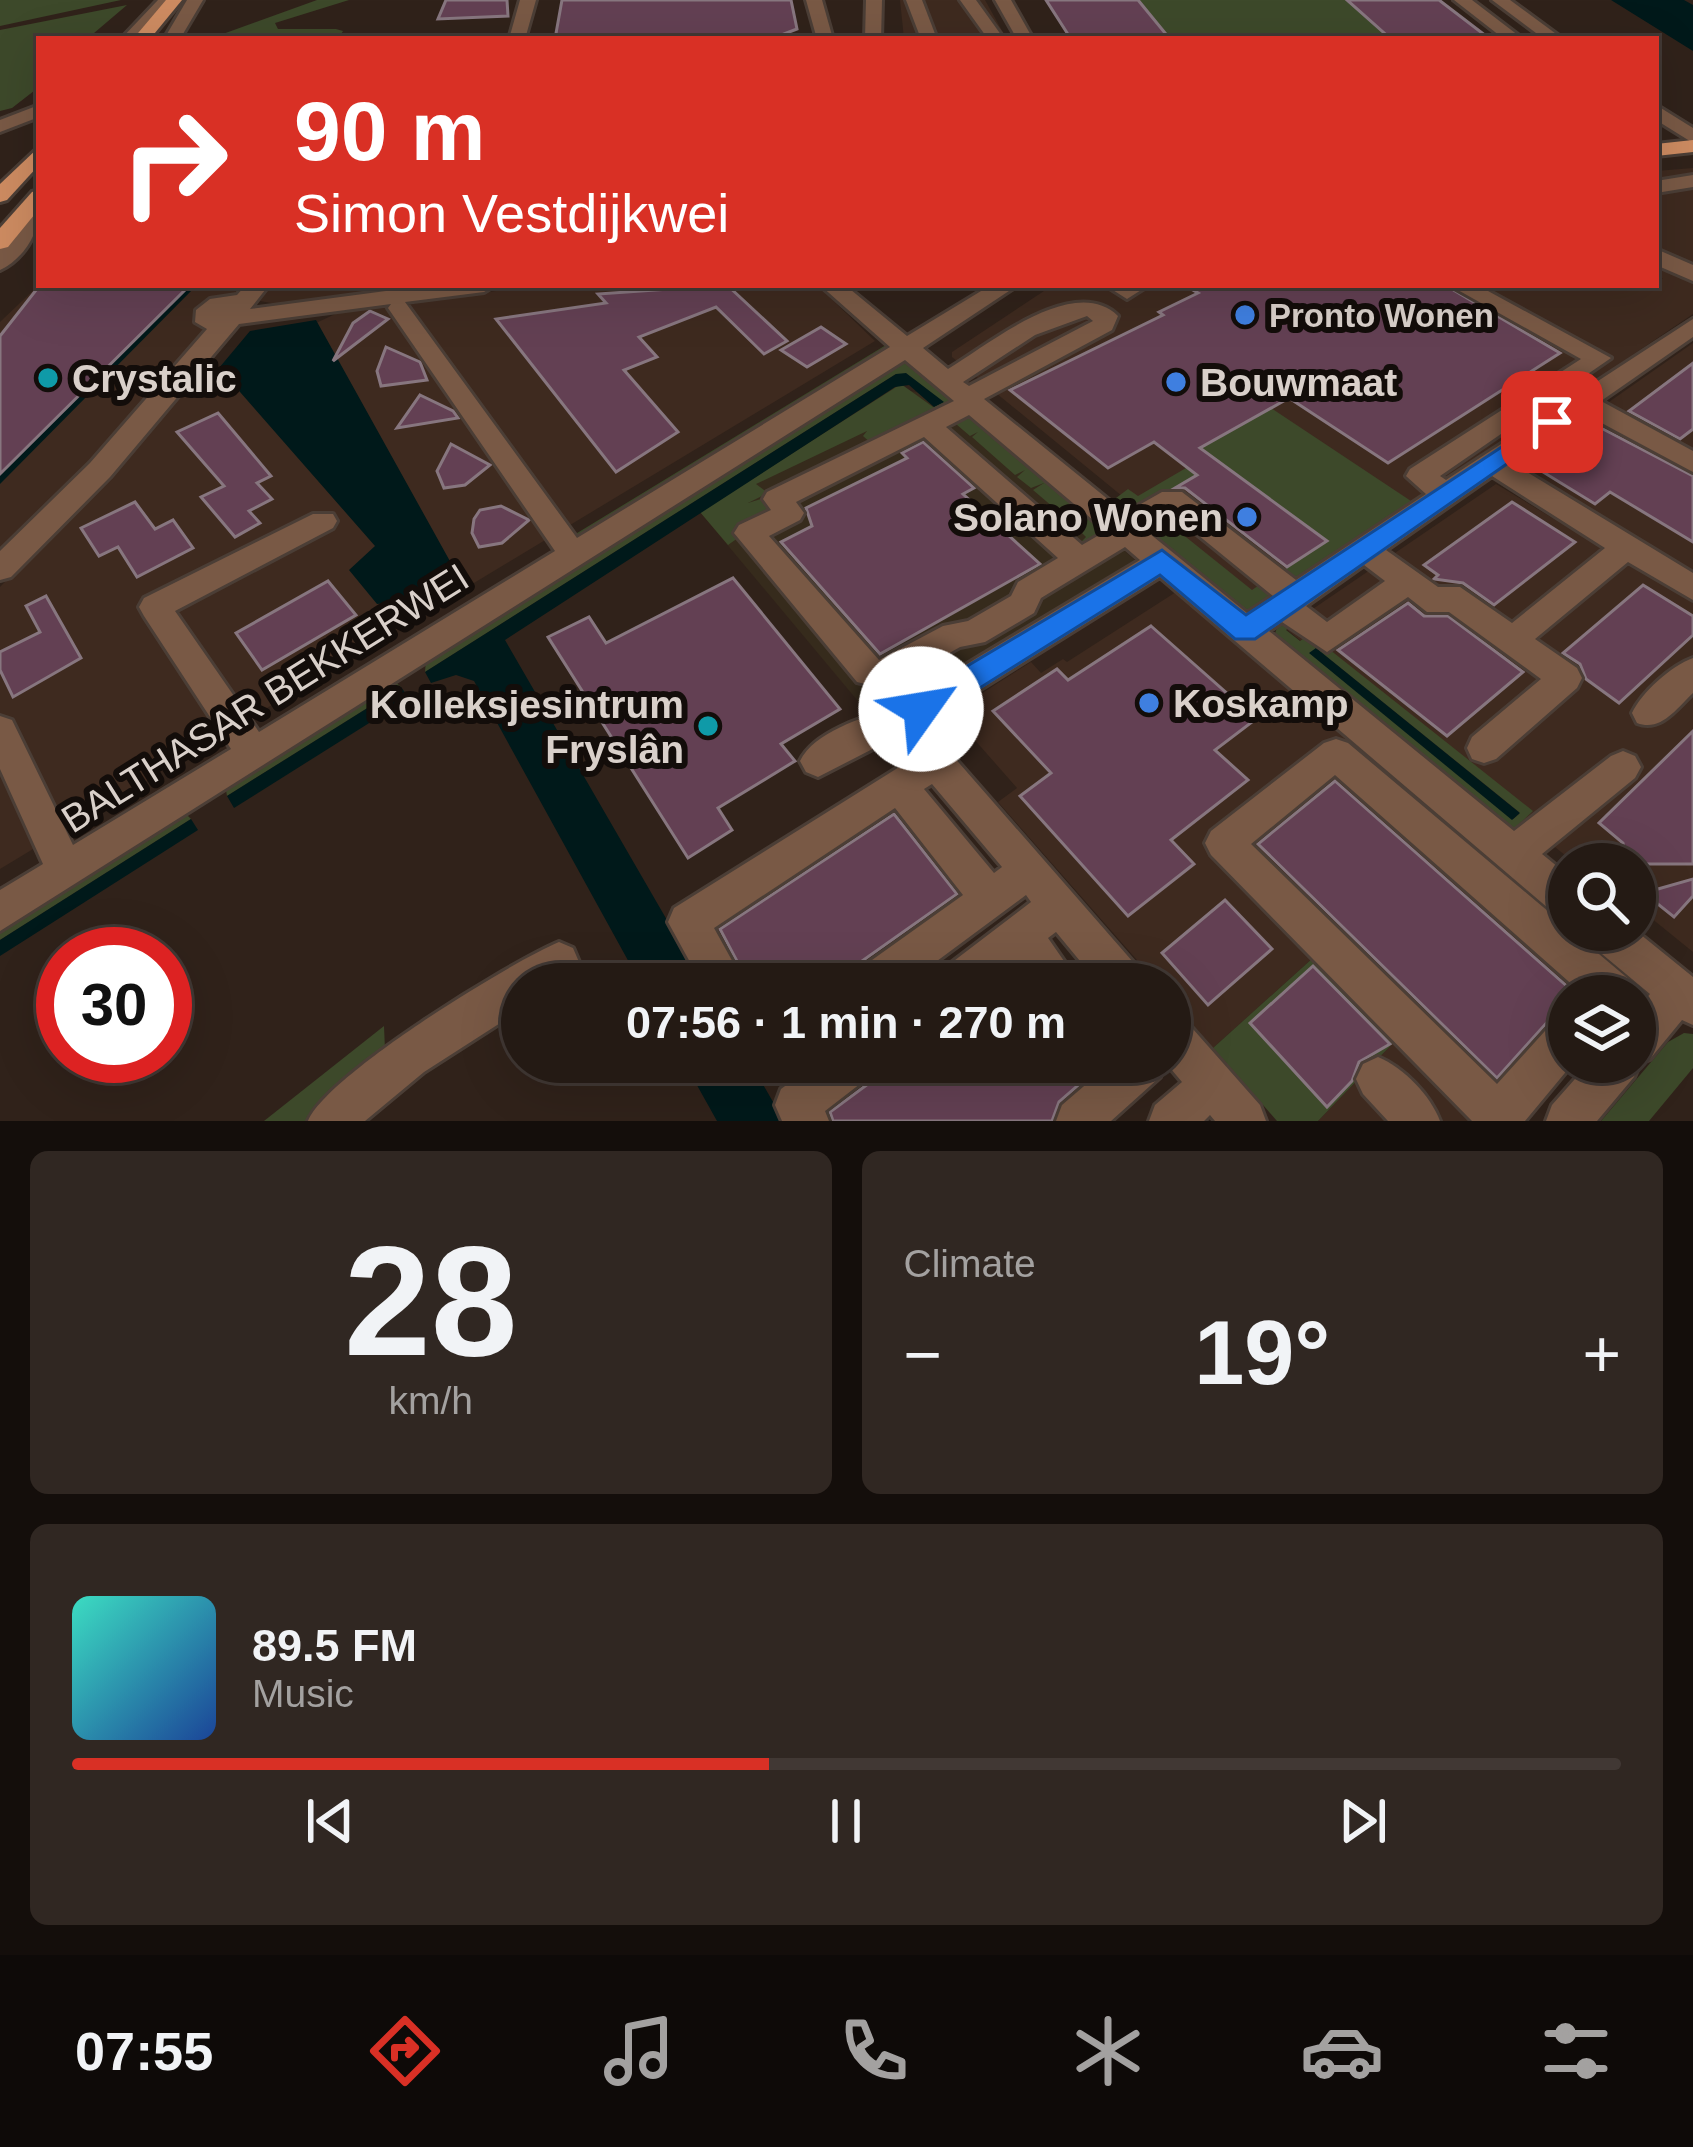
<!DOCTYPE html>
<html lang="en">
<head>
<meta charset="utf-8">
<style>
	:root { --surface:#241a14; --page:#302722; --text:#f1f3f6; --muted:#a3a1a0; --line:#413834; --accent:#d93025 }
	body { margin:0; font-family:Arial,sans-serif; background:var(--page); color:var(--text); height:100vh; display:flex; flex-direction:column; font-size:45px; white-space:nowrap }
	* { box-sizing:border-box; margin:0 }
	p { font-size:39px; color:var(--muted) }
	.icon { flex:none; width:66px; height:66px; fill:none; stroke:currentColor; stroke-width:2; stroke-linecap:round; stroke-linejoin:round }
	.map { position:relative; height:1121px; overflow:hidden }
	.drawer { display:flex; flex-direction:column; gap:30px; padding:30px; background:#140e0b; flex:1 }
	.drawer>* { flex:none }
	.top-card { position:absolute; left:36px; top:36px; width:1623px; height:252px; border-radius:0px; box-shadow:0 12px 48px #0002,0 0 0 3px var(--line); background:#d93025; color:#fff; overflow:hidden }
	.controls { position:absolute; left:1548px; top:843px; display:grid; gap:24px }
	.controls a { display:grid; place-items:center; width:108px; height:108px; border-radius:50%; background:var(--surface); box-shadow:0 12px 48px #0002,0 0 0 3px var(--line); font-size:60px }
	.speed { position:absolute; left:36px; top:927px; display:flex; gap:24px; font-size:60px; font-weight:700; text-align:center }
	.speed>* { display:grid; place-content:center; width:156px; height:156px; border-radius:50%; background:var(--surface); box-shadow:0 12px 48px #0002,0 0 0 3px var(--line); line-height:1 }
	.speed .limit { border:18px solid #d22; background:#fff; color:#111 }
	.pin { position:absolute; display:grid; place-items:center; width:102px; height:102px; color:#fff; margin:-51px; border-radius:24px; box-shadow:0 6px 18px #0006 }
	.me { position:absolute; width:132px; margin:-66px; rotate:58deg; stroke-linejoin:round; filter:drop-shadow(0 0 9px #0008) }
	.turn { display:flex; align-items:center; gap:42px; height:252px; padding:0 60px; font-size:54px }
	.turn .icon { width:156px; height:156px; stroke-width:2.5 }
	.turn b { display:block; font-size:84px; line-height:102px }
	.big { font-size:90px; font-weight:700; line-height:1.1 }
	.drawer .tile { flex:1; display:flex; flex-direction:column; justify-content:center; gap:18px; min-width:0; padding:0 42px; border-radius:18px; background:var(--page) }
	.drawer .dial { align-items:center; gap:0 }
	.dial b { font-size:156px; line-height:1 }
	.song { display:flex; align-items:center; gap:36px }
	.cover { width:144px; height:144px; border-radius:18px; background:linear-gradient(135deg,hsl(170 70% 55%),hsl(220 70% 35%)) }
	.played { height:12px; border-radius:6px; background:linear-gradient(90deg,var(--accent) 45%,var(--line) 45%) }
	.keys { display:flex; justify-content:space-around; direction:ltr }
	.heat { display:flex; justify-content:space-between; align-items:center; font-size:66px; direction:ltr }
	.drawer .tiles { flex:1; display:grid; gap:30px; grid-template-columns:1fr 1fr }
	.tile:last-child { grid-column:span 2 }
	.trip { position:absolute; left:501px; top:963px; width:690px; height:120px; border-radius:60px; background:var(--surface); box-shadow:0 12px 48px #0002,0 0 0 3px var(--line); font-weight:700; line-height:120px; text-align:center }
	.tab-bar { display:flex; height:192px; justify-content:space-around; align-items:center; background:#0e0a08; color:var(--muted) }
	.tab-bar .icon { width:84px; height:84px }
	.tab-bar .active { color:var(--accent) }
	.tab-bar b { font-size:54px; color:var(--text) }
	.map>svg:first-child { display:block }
</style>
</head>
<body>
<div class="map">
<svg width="1693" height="1121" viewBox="0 0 1693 1121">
	<rect width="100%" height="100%" fill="#30221a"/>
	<g fill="#3e2a1f">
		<polygon points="900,0 985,0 1005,36 987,37 984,33 976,33 977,37 967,34 954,34 955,38 947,35 904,39"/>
		<polygon points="1693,168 1693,314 1259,608 952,357 952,352 1053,285 1656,285 1656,278 1663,279 1656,275 1656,171"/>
		<polygon points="39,285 245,285 64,490 0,554 0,322"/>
		<polygon points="271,285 431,285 287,306 260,301"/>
		<polygon points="545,285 817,285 875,341 0,869 0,587 134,448 191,381 344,310"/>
		<polygon points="1693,343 1693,579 1516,467"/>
		<polygon points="1496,484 1693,603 1693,952 1635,905 1635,864 1584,864 1570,853 1566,856 1285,628"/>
		<polygon points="1176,592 1624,977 1628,996 1569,996 1569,1062 1520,1121 1318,1121 1396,1040 1314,957 1213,1048 1170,998 1170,984 1158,984 998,802 1017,788 951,713 1031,662 1041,673 1063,659 1067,662"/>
	</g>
	<polygon fill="#362b1c" points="895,387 948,400 1135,560 872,718 700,512"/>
	<g fill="#3d492a" fill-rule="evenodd">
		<polygon points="0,0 121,0 0,26"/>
		<polygon points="317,0 349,0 275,23 278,29 336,29 343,31 338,39 209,39"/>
		<polygon points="1046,0 1439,0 1490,39 1071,39"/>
		<polygon points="127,5 87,39 39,39 39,87 12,108 0,111 0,30"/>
		<polygon points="888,345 584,539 569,538 886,345"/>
		<polygon points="906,363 956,402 872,444 863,436 867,431 756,484 768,493 748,503 764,498 776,511 728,545 700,512 901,384 933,407 943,402 896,374 425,672 426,659 896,364"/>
		<polygon points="1271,408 1414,503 1292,585 1276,575 1326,540 1219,462 1129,513 1108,504 1128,489 1138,496 1186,468 1179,461"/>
		<polygon points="971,414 1105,529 1077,546 1086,537 1070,521 1074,518 1067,519 1033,490 1044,483 1031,488 1017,477 1025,470 1015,475 972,437 978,432 970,436 956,424 945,425"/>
		<polygon points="1161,517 1252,590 1265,581 1280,592 1252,611 1242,611 1145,536 1143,527"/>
		<path d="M 1287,618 L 1296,622 L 1286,630 L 1300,641 L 1310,634 L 1533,811 L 1514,829 L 1505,830 L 1274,637 L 1278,624 ZM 1317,649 L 1519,812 L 1519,814 L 1513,819 L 1310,653 Z"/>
		<polygon points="392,679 401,687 227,796 225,784"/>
		<polygon points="183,811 191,819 0,940 0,925"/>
		<polygon points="1314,957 1397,1039 1318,1121 1277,1121 1213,1048"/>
		<polygon points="384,1026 385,1050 376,1066 307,1121 264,1121"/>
		<polygon points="1684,1033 1693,1034 1693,1068 1649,1121 1601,1121 1668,1042"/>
	</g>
	<g fill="#00191a">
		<polygon points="1611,0 1684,0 1693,5 1693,51"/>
		<polygon points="190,285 197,285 0,484 0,474"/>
		<polygon points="316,320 461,581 425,599 377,604 349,570 375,546 219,368 250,331"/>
		<polygon points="906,373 944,402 934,407 909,385 895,387 505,640 704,984 641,984 474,681 456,675 431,683 425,672 896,374"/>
		<polygon points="1316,648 1520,813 1512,820 1309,653"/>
		<polygon points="401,687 409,698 234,808 227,796"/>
		<polygon points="191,819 198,830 0,956 0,940"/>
		<polygon points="684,1062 750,1062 784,1121 717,1121"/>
	</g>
	<g fill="#634053" stroke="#87767f" stroke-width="3">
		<polygon points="446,0 507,0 508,16 438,19"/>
		<polygon points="562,0 791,0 797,29 771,39 555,39"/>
		<polygon points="1046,0 1138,0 1170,39 1071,39"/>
		<polygon points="1347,0 1439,0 1490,39 1391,39"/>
		<polygon points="40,285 190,285 0,474 0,336"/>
		<polygon points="727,285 787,341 764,354 716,307 639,337 657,357 624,370 678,432 616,472 496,319 606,303 598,294"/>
		<polygon points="1184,285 1445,285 1560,353 1388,463 1289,398 1200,448 1327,541 1287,567 1185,488 1175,488 1197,475 1154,442 1108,468 1010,390 1163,315 1159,312 1198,293"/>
		<polygon points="370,311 388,319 333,361 353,323"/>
		<polygon points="821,327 846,344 807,367 781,350"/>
		<polygon points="386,347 420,362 427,380 381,386 377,371"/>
		<polygon points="1693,363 1693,429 1680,439 1629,411"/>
		<polygon points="420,395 453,411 458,418 397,428"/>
		<polygon points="218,413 271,476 257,483 272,499 249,511 260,523 235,537 201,497 224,486 177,432"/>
		<polygon points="1603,429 1693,476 1693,542 1610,492 1595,504 1543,472"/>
		<polygon points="923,442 974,488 963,494 1040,564 880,654 781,542 812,526 806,508 907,458 902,453"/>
		<polygon points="451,444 490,465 465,485 444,488 437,471"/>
		<polygon points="135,502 155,529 173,520 193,548 137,577 118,547 99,556 81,528"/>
		<polygon points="1512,502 1575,542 1494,605 1463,583 1434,579 1438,575 1424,565"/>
		<polygon points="501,506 529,520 502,543 479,547 472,533 474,519 480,510"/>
		<polygon points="733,578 840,709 781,744 795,761 718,808 732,830 688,858 548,637 589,617 606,643"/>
		<polygon points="328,581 356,615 262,670 236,633"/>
		<polygon points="1643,585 1693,616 1693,635 1619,703 1586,679 1580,664 1563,653"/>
		<polygon points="46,596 81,658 13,697 0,670 0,652 40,632 26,606"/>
		<polygon points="1408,603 1424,616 1448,616 1523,672 1447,736 1338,650"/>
		<polygon points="1151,626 1256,719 1215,750 1248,780 1171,840 1194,864 1128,916 1020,796 1051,773 993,711 1057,669 1068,680"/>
		<polygon points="1693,731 1693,864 1628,864 1623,843 1599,823"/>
		<polygon points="1335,781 1578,996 1569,996 1569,1011 1551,1018 1497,1078 1258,844"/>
		<polygon points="894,814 957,894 855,966 847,984 749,984 720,929"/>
		<polygon points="1693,879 1693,896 1674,917 1644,893"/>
		<polygon points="1225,900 1272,949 1208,1005 1162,953"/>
		<polygon points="1313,966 1390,1044 1359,1062 1352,1081 1327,1107 1250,1023"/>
		<polygon points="880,1062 1105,1062 1059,1102 1052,1121 833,1121 830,1112 872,1081"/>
	</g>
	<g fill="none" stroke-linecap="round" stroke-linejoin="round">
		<defs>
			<g id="minor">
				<polygon points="158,0 175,0 138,39 121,39"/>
				<polygon points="187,0 203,0 180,39 164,39"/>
				<polygon points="520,0 536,0 525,39 509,39"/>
				<polygon points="806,0 822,0 833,39 817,39"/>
				<polygon points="866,0 882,0 881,39 865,39"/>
				<polygon points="906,0 922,0 937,39 921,39"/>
				<polygon points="960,0 976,0 1004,39 988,39"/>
				<polygon points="995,0 1011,0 1033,39 1017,39"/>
				<polygon points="1454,0 1472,0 1523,39 1504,39"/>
				<polygon points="1492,0 1510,0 1563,39 1544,39"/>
				<polygon points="39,105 39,117 0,132 0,120"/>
				<polygon points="1656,105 1693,128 1693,143 1656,120"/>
				<polygon points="1693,175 1693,187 1656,193 1656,181"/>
				<path d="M 39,211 C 39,234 22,260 0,270 L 0,249 L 32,213 Z"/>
				<polygon points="1656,249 1693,265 1693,281 1656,265"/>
				<path d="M 246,285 L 269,285 L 250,309 L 431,285 L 495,285 L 484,292 L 405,302 L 577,538 L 890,347 L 820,285 L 845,285 L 907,336 L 991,285 L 1018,285 L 923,348 L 948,369 C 988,345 1074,273 1118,316 L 1112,330 L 984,399 L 1125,513 L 1162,492 L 1182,492 L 1296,580 L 1426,494 L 1406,476 L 1410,469 L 1581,359 L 1449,285 L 1477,285 L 1611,358 L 1440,476 L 1446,480 L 1693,319 L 1693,337 L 1601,401 L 1693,451 L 1693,472 L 1583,413 L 1512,463 L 1693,573 L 1693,600 L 1628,562 L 1535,639 L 1577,668 L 1582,678 L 1577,688 L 1496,759 L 1484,763 L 1472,759 L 1467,748 L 1472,737 L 1541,679 L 1449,612 L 1427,612 L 1408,597 L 1327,652 L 1282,622 L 1269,631 L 1514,831 L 1611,756 L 1623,751 L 1635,756 L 1641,767 L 1635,778 L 1542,854 L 1569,876 L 1569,920 L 1555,914 L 1160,577 L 925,724 L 1140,970 L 1146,984 L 1099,984 L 1056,932 L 1048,938 L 1080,984 L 1034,984 L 1017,962 L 989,984 L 936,984 L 942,970 L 1031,902 L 1026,895 L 906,984 L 852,984 L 858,970 L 963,895 L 895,808 L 714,928 L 745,984 L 702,984 L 668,922 L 674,908 L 912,759 L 894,738 L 818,777 L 806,772 L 800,761 C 814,732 863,717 892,709 L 1140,560 L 1125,547 L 1041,598 L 1034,613 L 985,642 L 960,647 L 886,689 L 857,682 L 734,533 L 739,525 L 771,510 L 763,499 L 767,492 L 954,401 L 905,360 L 0,931 L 0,890 L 43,864 L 0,769 L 0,716 L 12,720 L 73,845 L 231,749 L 144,616 L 139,607 L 144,598 L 313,514 L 333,514 L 337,521 L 333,528 L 175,611 L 259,732 L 555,551 L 388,308 L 391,304 L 239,324 L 110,477 L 11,577 L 0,580 L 0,551 L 90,463 L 207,329 L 195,322 L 196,310 L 210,299 L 237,295 ZM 1087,316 L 1093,321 L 969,386 L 963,382 L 1035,335 ZM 969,415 L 1106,531 L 1082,545 L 946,427 ZM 924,437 L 1058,558 L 1018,582 L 1011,596 L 968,621 L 943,626 L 879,660 L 769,536 L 800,520 L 804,513 L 796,502 ZM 1492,476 L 1605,548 L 1512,623 L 1460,587 L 1438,587 L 1386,550 ZM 1171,513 L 1273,596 L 1247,613 L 1144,529 ZM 1364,565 L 1385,581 L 1327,622 L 1306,606 ZM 932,784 L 1002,867 L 994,873 L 924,789 Z"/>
				<polygon points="1105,285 1149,285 1127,299"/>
				<path d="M 1693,658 L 1693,693 C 1676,709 1661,732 1637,723 L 1632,713 C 1642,692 1671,666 1693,658 Z"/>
				<polygon points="1336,739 1348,743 1631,981 1637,996 1635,1000 1635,996 1585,996 1335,775 1251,844 1497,1084 1554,1021 1569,1015 1569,1062 1574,1062 1525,1121 1472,1121 1211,855 1205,843 1211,831 1324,743"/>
				<polygon points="1584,930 1635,930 1693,977 1693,1025 1682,1020 1650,1059 1640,1063 1634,1077 1597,1121 1546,1121 1552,1105 1590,1062 1635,1062 1635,1012 1650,994 1590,944"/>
				<path d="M 559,942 L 573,948 L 579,962 C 568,989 548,984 522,984 L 522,1009 L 424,1072 L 365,1121 L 308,1121 C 327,1075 509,963 559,942 Z"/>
				<polygon points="1170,1014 1185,1020 1260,1105 1266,1121 1215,1121 1210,1115 1204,1121 1149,1121 1155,1105 1182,1082 1166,1063 1160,1077 1111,1121 1056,1121 1062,1105 1112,1062 1170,1062"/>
				<path d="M 1378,1057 C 1404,1068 1430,1095 1440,1121 L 1388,1121 L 1363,1094 L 1356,1079 L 1363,1064 Z"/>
				<polygon points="818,1062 876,1062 869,1077 825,1111 829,1121 782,1121 775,1105 781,1089"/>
			</g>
			<g id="major">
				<polygon points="166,0 182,0 150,39 133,39"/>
				<polygon points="1693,140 1693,152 1656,156 1656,144"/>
				<polygon points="39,147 39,165 7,200 0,202 0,184"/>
				<polygon points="39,190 39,209 8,247 0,249 0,228 32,192"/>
			</g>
		</defs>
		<use href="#minor" stroke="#4b3e36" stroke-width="6"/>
		<use href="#major" stroke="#4b3e36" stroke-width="6"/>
		<use href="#minor" fill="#795945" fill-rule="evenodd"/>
		<use href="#major" fill="#cd8b61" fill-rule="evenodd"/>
	</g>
	<polygon fill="#1a73e8" stroke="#114b97" stroke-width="3" points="1552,414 1560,416 1560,427 1255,639 1235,639 1160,575 932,718 921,722 910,718 906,709 910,700 1162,550 1246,615"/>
	<g fill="#3f7fe0" stroke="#130d0a" stroke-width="4.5">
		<circle cx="1245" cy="315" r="12"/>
		<circle cx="1176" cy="382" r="12"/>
		<circle cx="1247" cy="517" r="12"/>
		<circle cx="1149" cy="703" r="12"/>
	</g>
	<g fill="#0f9aa8" stroke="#130d0a" stroke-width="4.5">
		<circle cx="48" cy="378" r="12"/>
		<circle cx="708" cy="726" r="12"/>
	</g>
	<g text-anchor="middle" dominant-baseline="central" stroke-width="12" stroke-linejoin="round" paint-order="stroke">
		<g font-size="33" font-weight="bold" fill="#d9d0ca" stroke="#130d0a" text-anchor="start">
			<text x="1269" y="315">Pronto Wonen</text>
		</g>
		<g font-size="39" font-weight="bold" fill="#d9d0ca" stroke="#130d0a" text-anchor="start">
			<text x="72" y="378">Crystalic</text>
			<text x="1200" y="382">Bouwmaat</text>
			<text x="1223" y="517" text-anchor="end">Solano Wonen</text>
			<text x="1173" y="703">Koskamp</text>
			<text x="684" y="704" text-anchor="end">Kolleksjesintrum<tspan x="684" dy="45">Fryslân</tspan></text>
		</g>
		<g font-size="39" fill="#d9d0ca" stroke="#130d0a">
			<text transform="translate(265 698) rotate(-32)">BALTHASAR BEKKERWEI</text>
		</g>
	</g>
</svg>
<div class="controls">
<a><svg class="icon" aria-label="search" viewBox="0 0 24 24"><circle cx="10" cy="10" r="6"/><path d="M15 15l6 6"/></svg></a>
<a><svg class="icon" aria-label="layers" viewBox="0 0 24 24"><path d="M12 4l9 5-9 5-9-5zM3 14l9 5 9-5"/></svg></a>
</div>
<div class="speed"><div class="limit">30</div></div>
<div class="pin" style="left:1552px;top:422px;background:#d93025"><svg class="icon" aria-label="arrive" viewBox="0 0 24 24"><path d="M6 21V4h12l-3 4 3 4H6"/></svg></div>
<svg class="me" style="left:921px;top:709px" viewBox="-20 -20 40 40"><circle r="19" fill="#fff"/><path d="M0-13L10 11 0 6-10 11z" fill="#1a73e8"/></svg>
<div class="trip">07:56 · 1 min · 270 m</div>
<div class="top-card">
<div class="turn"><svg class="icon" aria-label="right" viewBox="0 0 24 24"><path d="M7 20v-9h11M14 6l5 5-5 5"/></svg><div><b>90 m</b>Simon Vestdijkwei</div></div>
</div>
</div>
<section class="drawer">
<div class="tiles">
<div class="tile dial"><b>28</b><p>km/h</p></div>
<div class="tile"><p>Climate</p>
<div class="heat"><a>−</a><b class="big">19°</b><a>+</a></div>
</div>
<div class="tile">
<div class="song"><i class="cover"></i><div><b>89.5 FM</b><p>Music</p></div></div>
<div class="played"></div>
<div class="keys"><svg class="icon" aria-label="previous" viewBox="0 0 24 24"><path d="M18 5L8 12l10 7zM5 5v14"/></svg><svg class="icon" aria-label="pause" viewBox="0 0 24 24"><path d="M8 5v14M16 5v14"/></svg><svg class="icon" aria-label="next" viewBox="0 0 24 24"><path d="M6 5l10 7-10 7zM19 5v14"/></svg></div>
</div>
</div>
</section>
<nav class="tab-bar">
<b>07:55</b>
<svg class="icon active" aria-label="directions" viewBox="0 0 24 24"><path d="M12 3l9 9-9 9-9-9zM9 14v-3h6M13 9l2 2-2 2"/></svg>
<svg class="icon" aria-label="music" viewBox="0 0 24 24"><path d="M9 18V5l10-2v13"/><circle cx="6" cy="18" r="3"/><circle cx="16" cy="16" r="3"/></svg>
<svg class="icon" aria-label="phone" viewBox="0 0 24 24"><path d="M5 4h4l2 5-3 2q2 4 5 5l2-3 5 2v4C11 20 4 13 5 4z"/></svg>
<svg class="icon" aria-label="climate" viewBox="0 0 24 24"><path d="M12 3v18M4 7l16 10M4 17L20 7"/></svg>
<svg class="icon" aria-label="car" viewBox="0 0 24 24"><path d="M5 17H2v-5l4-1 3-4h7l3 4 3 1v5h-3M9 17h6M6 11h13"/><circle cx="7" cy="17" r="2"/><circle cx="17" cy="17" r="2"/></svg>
<svg class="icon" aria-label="filters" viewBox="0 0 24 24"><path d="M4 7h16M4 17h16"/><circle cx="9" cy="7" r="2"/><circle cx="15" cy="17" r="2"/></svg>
</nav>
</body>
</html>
